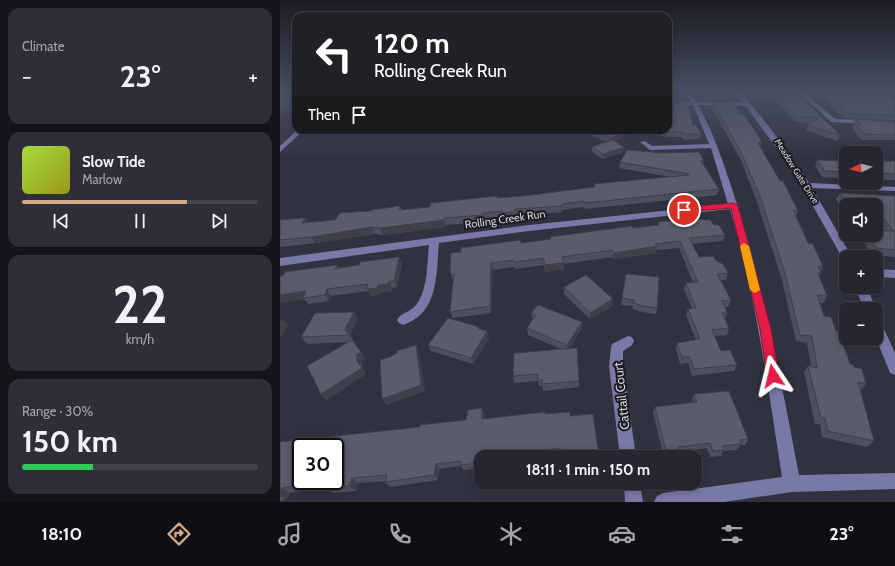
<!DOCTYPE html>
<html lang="en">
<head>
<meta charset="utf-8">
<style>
	:root { --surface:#25262f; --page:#2d2e37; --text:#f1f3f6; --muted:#a3a5aa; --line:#42434b; --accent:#d6ab8b }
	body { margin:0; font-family:Cabin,sans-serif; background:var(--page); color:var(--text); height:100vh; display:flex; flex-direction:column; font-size:15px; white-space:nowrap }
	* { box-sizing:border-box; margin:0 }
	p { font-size:13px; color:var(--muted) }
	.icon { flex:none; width:22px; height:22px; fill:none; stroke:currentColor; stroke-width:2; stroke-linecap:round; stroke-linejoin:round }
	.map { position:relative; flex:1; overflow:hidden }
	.sheet { display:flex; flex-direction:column; gap:8px; padding:8px; background:#14151a; width:280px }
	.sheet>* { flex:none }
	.hud { position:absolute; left:12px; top:12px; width:380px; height:122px; border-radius:12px; box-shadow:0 2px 10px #0003,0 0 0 1px var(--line); background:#202124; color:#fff; overflow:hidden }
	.needle { width:26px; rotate:264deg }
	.controls { position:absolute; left:559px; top:146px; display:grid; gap:8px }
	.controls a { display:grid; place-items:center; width:44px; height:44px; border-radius:8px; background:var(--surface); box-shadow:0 2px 10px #0003,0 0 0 1px var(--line); font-size:20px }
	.speed { position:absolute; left:12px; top:438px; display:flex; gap:8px; font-size:20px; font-weight:700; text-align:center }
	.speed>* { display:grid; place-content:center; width:52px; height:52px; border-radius:50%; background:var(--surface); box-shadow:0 2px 10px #0003,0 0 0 1px var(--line); line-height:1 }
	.speed .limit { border:2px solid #111; border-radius:6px; background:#fff; color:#111 }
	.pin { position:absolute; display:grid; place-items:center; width:34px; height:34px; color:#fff; margin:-17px; border:2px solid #fff; border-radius:50%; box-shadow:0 1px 4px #0007 }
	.me { position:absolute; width:44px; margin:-22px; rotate:350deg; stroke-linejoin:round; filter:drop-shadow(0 0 3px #0008) }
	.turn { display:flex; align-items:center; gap:14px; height:84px; padding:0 16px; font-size:18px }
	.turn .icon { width:52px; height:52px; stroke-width:2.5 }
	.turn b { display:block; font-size:28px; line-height:34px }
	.then { display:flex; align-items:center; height:38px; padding:0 16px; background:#0003; gap:8px; font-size:15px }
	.big { font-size:30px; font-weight:800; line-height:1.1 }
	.sheet .tile { flex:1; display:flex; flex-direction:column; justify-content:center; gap:6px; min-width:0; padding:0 14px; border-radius:12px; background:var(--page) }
	.sheet .dial { align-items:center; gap:0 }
	.dial b { font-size:52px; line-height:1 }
	.song { display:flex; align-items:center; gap:12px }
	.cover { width:48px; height:48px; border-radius:6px; background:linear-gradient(135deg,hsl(80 70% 55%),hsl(60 70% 35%)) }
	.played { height:4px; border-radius:2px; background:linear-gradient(90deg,var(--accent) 70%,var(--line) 70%) }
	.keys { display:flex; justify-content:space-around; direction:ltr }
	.heat { display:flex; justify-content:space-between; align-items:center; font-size:22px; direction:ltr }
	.charge { height:6px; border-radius:3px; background:linear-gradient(90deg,#34c759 30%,var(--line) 0) }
	.trip { position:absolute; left:194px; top:450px; width:228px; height:40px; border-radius:12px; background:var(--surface); box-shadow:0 2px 10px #0003,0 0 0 1px var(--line); font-weight:800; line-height:40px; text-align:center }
	.menu { display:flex; height:64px; justify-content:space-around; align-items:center; background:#0f0f13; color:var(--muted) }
	.menu .icon { width:28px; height:28px }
	.menu .current { color:var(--accent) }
	.menu b { font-size:18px; color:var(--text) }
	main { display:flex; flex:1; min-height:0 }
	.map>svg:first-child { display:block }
</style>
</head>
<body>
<main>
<section class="sheet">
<div class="tile"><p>Climate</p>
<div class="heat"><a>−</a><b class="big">23°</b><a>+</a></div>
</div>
<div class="tile">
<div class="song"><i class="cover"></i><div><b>Slow Tide</b><p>Marlow</p></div></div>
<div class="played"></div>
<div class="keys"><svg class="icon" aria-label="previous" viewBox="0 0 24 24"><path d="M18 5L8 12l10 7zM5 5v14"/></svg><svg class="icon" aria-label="pause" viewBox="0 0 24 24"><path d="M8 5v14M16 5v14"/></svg><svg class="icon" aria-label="next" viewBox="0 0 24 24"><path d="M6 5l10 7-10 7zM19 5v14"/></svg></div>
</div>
<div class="tile dial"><b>22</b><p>km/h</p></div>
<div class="tile"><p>Range · 30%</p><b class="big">150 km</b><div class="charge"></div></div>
</section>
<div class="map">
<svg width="615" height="502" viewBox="0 0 615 502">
	<rect width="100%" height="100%" fill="#31323f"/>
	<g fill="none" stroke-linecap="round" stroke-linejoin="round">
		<g fill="#7879a7" fill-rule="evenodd">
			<path d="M 404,91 L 410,91 L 416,102 L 463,102 L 454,91 L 460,91 L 491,129 L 529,183 L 615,187 L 615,191 L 532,188 L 572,257 L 566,257 L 566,260 L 563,259 L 513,171 L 466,106 L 418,105 C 434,133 443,162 453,192 C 483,283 501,380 519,475 L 615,473 L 615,489 L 512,492 L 444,502 L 374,502 L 377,496 L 383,493 L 502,477 C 488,387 476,296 450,209 L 249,231 L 159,243 C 156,275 159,313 123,325 L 119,323 L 117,320 C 120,313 131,312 136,305 C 148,290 147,263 149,245 L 0,266 L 0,258 L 249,225 L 448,204 L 431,148 L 370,150 L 360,142 L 365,141 L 372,146 L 429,144 L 413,105 L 388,105 L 388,101 L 411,102 Z"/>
			<polygon points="517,91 523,91 555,119 586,120 589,122 586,124 551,122"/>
			<polygon points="17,130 24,130 0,152 0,146"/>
			<polygon points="596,269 615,270 615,278 596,277"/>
			<polygon points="575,287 587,287 596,309 584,309"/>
			<polygon points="596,318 600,320 615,353 615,375 610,373 596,338"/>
			<polygon points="348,336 352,337 354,341 352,345 343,351 343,366 356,457 340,457 329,366 331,348 332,344"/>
			<polygon points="344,483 360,483 363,502 345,502"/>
		</g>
	</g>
	<g fill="#4e4f5c" fill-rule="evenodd">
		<polygon points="388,91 400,95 399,100 388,100"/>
		<polygon points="420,91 443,91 447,96 446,100 428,100"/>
		<polygon points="488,91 515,91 560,135 557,141 526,130 528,125 532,123 515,122"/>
		<polygon points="534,91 603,91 615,100 615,121 565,118"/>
		<polygon points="433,102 480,147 518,211 516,216 528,243 543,267 540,272 541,273 539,276 547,296 543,303 539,303 544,316 556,331 570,364 574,367 586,384 580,391 594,441 587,447 542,437 540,424 535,424 524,372 528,366 531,366 527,343 516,341 502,280 477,202 461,160 431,107"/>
		<polygon points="575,119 615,122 615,140 582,140 573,130 574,126 573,125"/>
		<polygon points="413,125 421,134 420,139 403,140 402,137 386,137 381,136 380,133 360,133 360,131 349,133 335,141 343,152 323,159 312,152 312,147 328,142 312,136 312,131 314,130 388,130"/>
		<polygon points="374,153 424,161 423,165 439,189 437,195 305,209 304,207 282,210 283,212 236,216 236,218 224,219 223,217 205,219 205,222 166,225 166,227 103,235 95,234 35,243 0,247 0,220 25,218 28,222 55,220 91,211 120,206 122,210 218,198 244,196 314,187 314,184 391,177 339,168 340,162"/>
		<polygon points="537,160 566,161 566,178 542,177 535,166"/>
		<rect x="596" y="161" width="19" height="19"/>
		<polygon points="560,193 615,196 615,257 592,255 579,235 596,235 604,230 596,220 596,205 566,205 566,213 565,213 556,199"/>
		<polygon points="390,219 400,221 423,220 434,225 445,235 443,241 412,244 419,257 436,261 448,273 446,280 441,280 451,300 448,307 445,307 447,312 445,319 449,328 447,335 434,336 441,351 457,365 454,371 412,376 408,363 400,364 396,349 397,343 416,340 406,315 408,309 412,308 404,290 406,283 413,282 399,248 376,250 376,253 334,259 333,257 283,264 284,269 265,272 264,265 235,269 234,267 213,270 211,313 173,318 170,312 173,281 171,275 241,243 270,239 270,237 378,225 378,222 390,221"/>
		<polygon points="119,257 122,263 117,287 112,288 112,291 102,292 101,294 91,296 88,291 51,296 49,301 28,304 24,299 0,303 57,265 58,268 79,265"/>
		<polygon points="379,277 377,308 376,314 362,312 353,309 353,306 341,305 342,298"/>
		<polygon points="284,287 333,306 310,319 284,294"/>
		<polygon points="251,313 302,322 302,328 290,348 297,348 299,387 263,391 262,386 259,386 258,381 234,383 233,376 281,349 248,335 247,328 253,320"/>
		<polygon points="78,318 70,335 85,359 81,361 83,364 81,365 86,374 47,400 69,342 27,344 21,337"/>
		<polygon points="199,327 200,329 209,338 193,364 151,351 148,345"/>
		<polygon points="414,394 468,439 465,445 460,445 457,450 443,451 441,456 430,457 427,448 399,452 400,454 398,457 384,457 373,413 375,407 413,402 412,401"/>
		<path d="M 290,412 L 280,453 L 251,457 L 201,457 L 201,468 L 184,470 L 181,466 L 159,469 L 158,480 L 110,487 L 105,482 L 105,481 L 78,483 L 76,491 L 53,493 L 46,489 L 48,485 L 29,487 L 27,490 L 10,493 L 6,500 L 0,501 L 0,442 L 140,427 L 186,420 L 205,414 L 204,419 ZM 55,447 L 55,481 L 21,481 Z"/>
	</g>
	<g fill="#40404b">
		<polygon points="16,97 16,104 0,117 0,109"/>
		<polygon points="345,130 360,130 360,131 349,133 331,143 332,138"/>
		<polygon points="482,142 480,148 478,143"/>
		<polygon points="344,147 343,152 323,159 323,154"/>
		<polygon points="25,218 29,224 22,223"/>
		<polygon points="164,218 166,225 166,227 103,235 100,228"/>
		<polygon points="91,227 95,234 35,243 31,237"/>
		<polygon points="377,246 376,253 334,259 334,253"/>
		<polygon points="119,257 122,263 117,287 114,281"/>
		<polygon points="211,263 213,270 211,313 210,306"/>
		<polygon points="283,263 284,269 265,272 265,265"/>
		<polygon points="109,281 112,288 112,291 102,292 101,294 91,296 87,289"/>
		<polygon points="47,289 51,296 49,301 45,295"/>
		<polygon points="26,291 23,298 24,299 0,303 0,295"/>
		<polygon points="333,299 333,306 310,319 310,313"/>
		<polygon points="74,312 78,318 70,335 74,341 65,329"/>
		<polygon points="2,318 8,325 0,338 0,321"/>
		<polygon points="302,322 302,328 288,352 287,345"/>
		<polygon points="207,331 209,338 193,364 191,358"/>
		<polygon points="72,340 85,359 81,361 83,364 81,365 86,374 47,400 41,394 76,359 76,355"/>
		<polygon points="136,345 139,352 145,391 107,405 102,399"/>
		<polygon points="202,408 205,414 204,425 202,419"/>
		<polygon points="156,464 159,469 158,480 154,475"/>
		<polygon points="72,478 78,483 76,491 69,486"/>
		<polygon points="21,482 29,487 27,490 20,485"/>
		<polygon points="2,488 10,493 6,500 0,496 0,491"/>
	</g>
	<g fill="#5b5c6b" stroke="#40404b">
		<polygon points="0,91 16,91 16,97 0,109"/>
		<polygon points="388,91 397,91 400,95 388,95"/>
		<polygon points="425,91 443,91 447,96 429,95"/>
		<polygon points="493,91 515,91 560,135 528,125 541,117 517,117"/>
		<polygon points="541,91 603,91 615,100 615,115 567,113"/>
		<polygon points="388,101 404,101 408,106 413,125 416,125 421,134 404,134 403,132 387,132 382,131 382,130 388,130"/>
		<polygon points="433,102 452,102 460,114 464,114 482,142 478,143 500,181 503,181 518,211 513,210 528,243 533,244 543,267 538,266 541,273 538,273 547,296 537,295 544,316 551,317 556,331 559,332 570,364 573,365 574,367 582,369 586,384 578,382 594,441 548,431 545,418 541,418 528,366 537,368 532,336 520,335 505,273 480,196 462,154"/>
		<polygon points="575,119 615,122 615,135 585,134 575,124 581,124"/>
		<polygon points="314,130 345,130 332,138 312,131"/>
		<polygon points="333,140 344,147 323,154 312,147"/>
		<polygon points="347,150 374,152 374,153 419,152 424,161 421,161 439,189 305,203 304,201 282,204 282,206 235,209 235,212 223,213 223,211 203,213 203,215 164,218 164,220 100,228 91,227 31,237 0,240 0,220 25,218 22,223 55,220 60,213 91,211 91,210 120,206 119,210 150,207 151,203 217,196 217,198 244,196 315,187 314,184 409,175 409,174 340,162"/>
		<polygon points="537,160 566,161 566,172 545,171"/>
		<polygon points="596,161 615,161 615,174 596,173"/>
		<polygon points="560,193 615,196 615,250 597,248 588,235 596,235 596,230 613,231 596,208 596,205 568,205"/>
		<polygon points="397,216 400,221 422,219 423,220 430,220 434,225 439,225 445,235 409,238 419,257 433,256 436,261 443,264 448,273 437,274 451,300 442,301 447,312 442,313 449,328 432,330 441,351 450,350 457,365 414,369 410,357 402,357 397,343 420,339 408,309 416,308 406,283 418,282 400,241 375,244 377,246 334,253 333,250 282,257 283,263 265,265 263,258 234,262 233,260 211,263 210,306 170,312 174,274 171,275 170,267 171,253 181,252 181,248 240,240 241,243 271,239 270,237 352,226 353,228 379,225 378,222 391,221 390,219"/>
		<polygon points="119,257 114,281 109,281 108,284 98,285 97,288 87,289 88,284 47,289 45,295 23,298 26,291 0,295 0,276 3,276 5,272 57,265 55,269 79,265 80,262"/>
		<polygon points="346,274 379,277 377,308 363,306 354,303 354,300 342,298"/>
		<polygon points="306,275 333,299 310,313 284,287"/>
		<polygon points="258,305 302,322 287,345 247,328 256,315 251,313"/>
		<polygon points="74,312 65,329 69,335 21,337 35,313"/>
		<polygon points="168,318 199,327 198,329 207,331 191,358 148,345"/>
		<polygon points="72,340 81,352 76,355 78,358 76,359 82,368 41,394 27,366"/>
		<polygon points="136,345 141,385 102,399 100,360 110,357 117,353 117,351"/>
		<polygon points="297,348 299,381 262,384 262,380 258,380 258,374 233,376 234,353"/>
		<polygon points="449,391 468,439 460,440 461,444 443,446 444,450 433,451 430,443 398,447 400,454 387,455 375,407 417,402 414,394"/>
		<polygon points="202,408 202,419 265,412 265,414 290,412 290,416 313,414 319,457 280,457 280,448 249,452 249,457 201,457 201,463 180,465 181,461 156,464 154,475 105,482 107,475 72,478 69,486 46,489 49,481 55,481 55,447 21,447 21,481 28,481 21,482 20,485 2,488 0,491 0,442 140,427 140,425 186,420 188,410"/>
	</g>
	<linearGradient id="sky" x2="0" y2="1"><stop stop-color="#1b1c23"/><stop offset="0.57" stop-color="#484f63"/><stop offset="1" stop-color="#484f63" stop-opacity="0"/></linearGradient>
	<rect width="615" height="161" fill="url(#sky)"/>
	<polygon fill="#e11d48" stroke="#92132f" points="454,203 458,206 491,329 499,376 498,380 493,382 489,380 487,376 480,329 451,208 404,212 400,210 404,207"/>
	<polygon fill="#f59e0b" points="464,243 469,246 480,290 475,293 470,290 460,246"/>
	<g text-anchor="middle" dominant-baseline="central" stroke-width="4" stroke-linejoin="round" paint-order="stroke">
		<g font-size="9" fill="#d2d3db" stroke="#1a1a20">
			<text transform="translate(517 171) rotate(58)">Meadow Gate Drive</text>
		</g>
		<g font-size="11" fill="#d2d3db" stroke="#1a1a20">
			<text transform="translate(225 219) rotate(-8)">Rolling Creek Run</text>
		</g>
		<g font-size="13" fill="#d2d3db" stroke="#1a1a20">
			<text transform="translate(341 396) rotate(-96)">Cattail Court</text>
		</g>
	</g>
</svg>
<div class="controls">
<a><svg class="needle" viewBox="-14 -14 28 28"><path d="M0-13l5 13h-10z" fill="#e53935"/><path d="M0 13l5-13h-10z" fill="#a3a5aa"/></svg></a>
<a><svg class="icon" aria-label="sound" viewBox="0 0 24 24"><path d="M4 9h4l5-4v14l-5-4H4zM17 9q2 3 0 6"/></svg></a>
<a>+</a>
<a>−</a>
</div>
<div class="speed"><div class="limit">30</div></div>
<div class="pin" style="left:404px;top:210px;background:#d93025"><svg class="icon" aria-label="arrive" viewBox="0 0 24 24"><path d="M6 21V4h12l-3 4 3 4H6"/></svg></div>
<svg class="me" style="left:493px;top:376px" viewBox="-20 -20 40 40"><path d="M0-17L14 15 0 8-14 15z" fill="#e11d48" stroke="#fff" stroke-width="4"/></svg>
<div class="trip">18:11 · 1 min · 150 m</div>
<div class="hud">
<div class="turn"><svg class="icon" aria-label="left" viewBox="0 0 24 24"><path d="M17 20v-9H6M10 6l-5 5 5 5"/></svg><div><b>120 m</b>Rolling Creek Run</div></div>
<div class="then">Then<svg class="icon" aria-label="arrive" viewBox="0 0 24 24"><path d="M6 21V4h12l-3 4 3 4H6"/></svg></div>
</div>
</div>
</main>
<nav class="menu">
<b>18:10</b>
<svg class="icon current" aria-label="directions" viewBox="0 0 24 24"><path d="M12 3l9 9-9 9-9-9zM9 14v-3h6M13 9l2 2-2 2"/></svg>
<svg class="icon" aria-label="music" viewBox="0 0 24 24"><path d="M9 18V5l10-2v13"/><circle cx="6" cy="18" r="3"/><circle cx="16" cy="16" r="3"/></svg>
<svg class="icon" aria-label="phone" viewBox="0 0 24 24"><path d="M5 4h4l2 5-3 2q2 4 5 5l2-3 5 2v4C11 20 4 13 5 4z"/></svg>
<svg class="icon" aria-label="climate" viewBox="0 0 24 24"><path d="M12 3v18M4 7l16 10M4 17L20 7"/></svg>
<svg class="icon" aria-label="car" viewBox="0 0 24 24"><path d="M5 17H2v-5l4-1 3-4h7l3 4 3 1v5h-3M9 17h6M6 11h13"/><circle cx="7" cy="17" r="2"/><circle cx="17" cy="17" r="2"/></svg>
<svg class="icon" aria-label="filters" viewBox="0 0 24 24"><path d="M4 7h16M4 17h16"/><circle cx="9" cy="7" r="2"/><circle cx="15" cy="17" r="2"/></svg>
<b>23°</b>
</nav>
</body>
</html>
